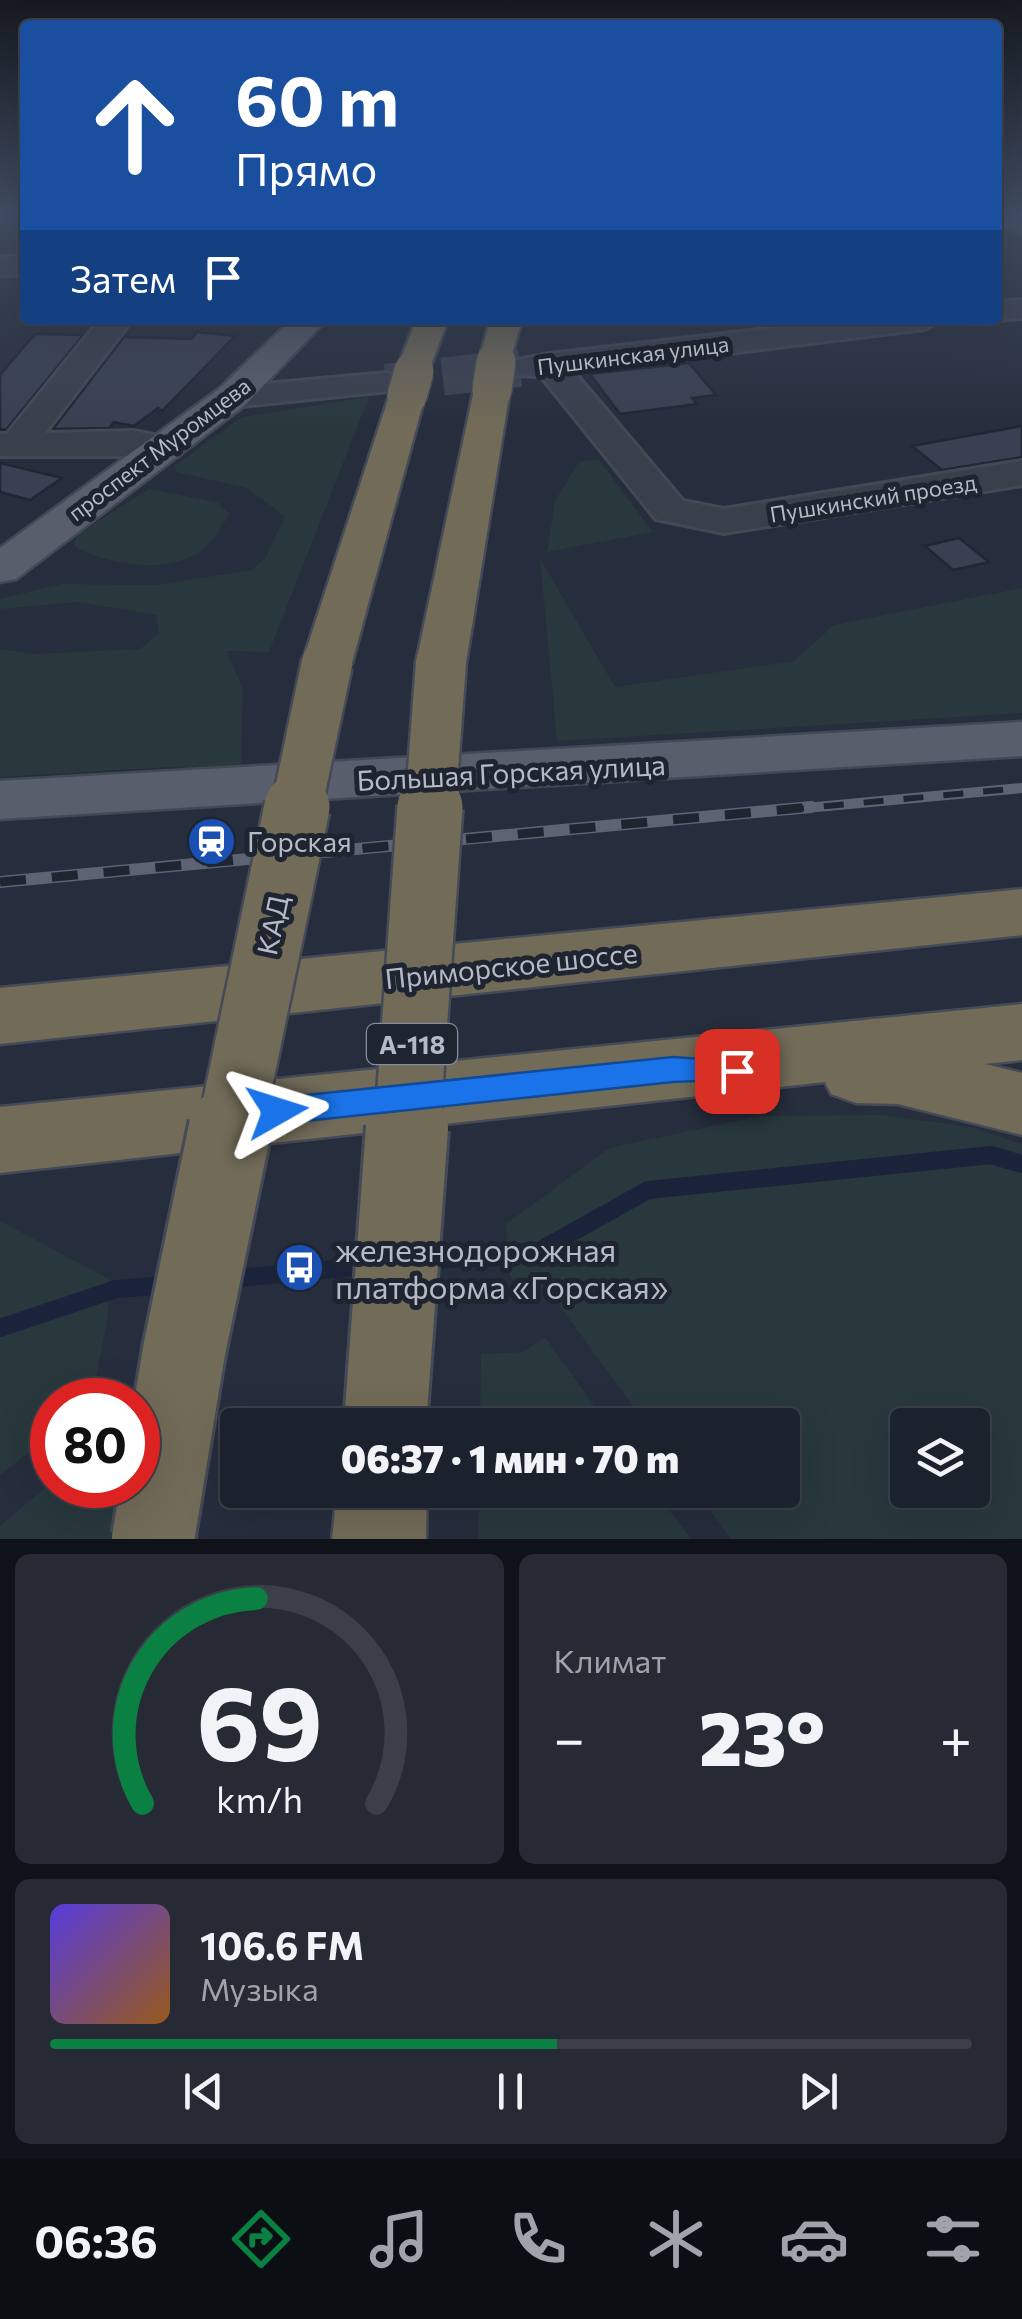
<!DOCTYPE html>
<html lang="ru">
<head>
<meta charset="utf-8">
<style>
	:root { --surface:#1c222d; --page:#252a35; --text:#f1f3f6; --muted:#a0a4aa; --line:#3a3f49; --accent:#0b8043 }
	body { margin:0; font-family:Commissioner,sans-serif; background:var(--page); color:var(--text); height:100vh; display:flex; flex-direction:column; font-size:38px; white-space:nowrap }
	* { box-sizing:border-box; margin:0 }
	p { font-size:32px; color:var(--muted) }
	.icon { flex:none; width:55px; height:55px; fill:none; stroke:currentColor; stroke-width:2; stroke-linecap:round; stroke-linejoin:round }
	.map { position:relative; height:1539px; overflow:hidden }
	.sheet { display:flex; flex-direction:column; gap:15px; padding:15px; background:#0f1319; flex:1 }
	.sheet>* { flex:none }
	.banner { position:absolute; left:20px; top:20px; width:982px; height:305px; border-radius:10px; box-shadow:0 10px 40px #0002,0 0 0 2px var(--line); background:#1a4fa0; color:#fff; overflow:hidden }
	.tools { position:absolute; left:890px; top:1408px; display:grid; gap:20px }
	.tools a { display:grid; place-items:center; width:100px; height:100px; border-radius:10px; background:var(--surface); box-shadow:0 10px 40px #0002,0 0 0 2px var(--line); font-size:50px }
	.speed { position:absolute; left:30px; top:1378px; display:flex; gap:20px; font-size:50px; font-weight:700; text-align:center }
	.speed>* { display:grid; place-content:center; width:130px; height:130px; border-radius:50%; background:var(--surface); box-shadow:0 10px 40px #0002,0 0 0 2px var(--line); line-height:1 }
	.speed .limit { border:15px solid #d22; background:#fff; color:#111 }
	.pin { position:absolute; display:grid; place-items:center; width:85px; height:85px; color:#fff; margin:-42px; border-radius:20px; box-shadow:0 5px 15px #0006 }
	.me { position:absolute; width:110px; margin:-55px; rotate:84deg; stroke-linejoin:round; filter:drop-shadow(0 0 8px #0008) }
	.turn { display:flex; align-items:center; gap:35px; height:210px; padding:0 50px; font-size:45px }
	.turn .icon { width:130px; height:130px; stroke-width:2.5 }
	.turn b { display:block; font-size:70px; line-height:85px }
	.then { display:flex; align-items:center; height:95px; padding:0 50px; background:#0003; gap:20px; font-size:38px }
	.big { font-size:75px; font-weight:800; line-height:1.1 }
	.sheet .widget { flex:1; display:flex; flex-direction:column; justify-content:center; gap:15px; min-width:0; padding:0 35px; border-radius:15px; background:var(--page) }
	.sheet .dial { align-items:center; gap:0 }
	.dial svg { height:260px; overflow:visible; fill:none; stroke:var(--line); stroke-width:7; stroke-linecap:round; text-anchor:middle }
	.dial text { fill:var(--text); stroke:none }
	.song { display:flex; align-items:center; gap:30px }
	.cover { width:120px; height:120px; border-radius:15px; background:linear-gradient(135deg,hsl(250 70% 55%),hsl(30 70% 35%)) }
	.played { height:10px; border-radius:5px; background:linear-gradient(90deg,var(--accent) 55%,var(--line) 55%) }
	.keys { display:flex; justify-content:space-around; direction:ltr }
	.heat { display:flex; justify-content:space-between; align-items:center; font-size:55px; direction:ltr }
	.sheet .tiles { flex:1; display:grid; gap:15px; grid-template-columns:1fr 1fr }
	.widget:last-child { grid-column:span 2 }
	.trip { position:absolute; left:220px; top:1408px; width:580px; height:100px; border-radius:10px; background:var(--surface); box-shadow:0 10px 40px #0002,0 0 0 2px var(--line); font-weight:800; line-height:100px; text-align:center }
	.menu { display:flex; height:160px; justify-content:space-around; align-items:center; background:#0b0e12; color:var(--muted) }
	.menu .icon { width:70px; height:70px }
	.menu .current { color:var(--accent) }
	.menu b { font-size:45px; color:var(--text) }
	.map>svg:first-child { display:block }
</style>
</head>
<body>
<div class="map">
<svg width="1022" height="1539" viewBox="0 0 1022 1539">
	<rect width="100%" height="100%" fill="#262d3c"/>
	<g fill="#28383d" fill-rule="evenodd">
		<polygon points="369,397 269,652 227,651 243,689 241,771 171,767 0,777 0,649 34,654 140,649 159,633 156,615 77,602 0,609 0,599 61,584 156,585 251,570 265,559 285,516 247,488 176,472 174,466 242,417"/>
		<polygon points="598,459 653,532 547,552 555,501 579,462"/>
		<path d="M 149,489 L 217,502 L 230,514 C 221,526 213,543 201,551 C 167,575 107,565 74,546 L 76,535 Z"/>
		<polygon points="540,558 615,687 794,661 834,625 1022,588 1022,713 557,741"/>
		<path d="M 881,1115 L 971,1127 L 1022,1144 L 1022,1539 L 731,1539 L 695,1490 L 782,1490 L 782,1425 L 647,1425 L 553,1297 L 510,1277 L 506,1224 L 609,1148 L 761,1116 ZM 908,1425 L 972,1425 L 972,1490 L 908,1490 Z"/>
		<polygon points="0,1221 109,1279 108,1315 92,1400 52,1400 52,1434 0,1475"/>
		<polygon points="545,1337 608,1425 480,1425 481,1354 523,1352"/>
		<polygon points="52,1482 135,1485 124,1539 0,1539 0,1526"/>
		<polygon points="479,1490 655,1490 691,1539 478,1539"/>
	</g>
	<g fill="none" stroke-linecap="round" stroke-linejoin="round">
		<g stroke="#1a2339" stroke-width="18">
			<polyline points="426,1261 539,1251 648,1190 991,1155 1022,1164"/>
			<polyline points="227,1279 368,1266"/>
			<polyline points="0,1328 116,1289 169,1285"/>
		</g>
	</g>
	<g fill="#394052" stroke="#212633" stroke-width="2.5">
		<polygon points="197,332 235,336 162,411 158,408 134,426 114,422 109,428 53,429 124,337 192,339"/>
		<polygon points="35,334 83,335 6,430 0,429 0,375"/>
		<polygon points="689,363 716,395 692,398 697,404 620,414 590,374"/>
		<polygon points="1022,426 1022,457 942,470 912,446"/>
		<polygon points="0,463 62,478 30,500 0,492"/>
		<polygon points="959,538 989,562 953,570 925,546"/>
	</g>
	<g fill="none" stroke-linecap="round" stroke-linejoin="round">
		<polyline stroke="#3c4251" stroke-width="38" stroke-dasharray="38 19" stroke-linecap="butt" points="386,383 520,368"/>
		<defs>
			<g id="minor">
				<rect x="0" y="257" width="25" height="18"/>
				<polygon points="1022,300 1022,318 998,320 997,320 998,302"/>
				<polygon points="100,320 132,320 45,433 134,431 178,440 184,448 178,456 0,456 0,434 7,434"/>
				<polygon points="846,320 941,320 925,329 574,372 683,501 724,509 1022,461 1022,485 724,533 656,519 541,376 512,375 507,368 512,361 549,354"/>
				<polygon points="386,373 398,376 403,383 398,390 232,407 220,404 215,397 220,390 232,387"/>
			</g>
			<g id="major">
				<polygon points="998,211 1022,214 1022,234 998,223"/>
				<polygon points="291,320 326,320 245,405 16,579 0,582 0,548 219,389"/>
				<polygon points="1022,722 1022,756 0,819 0,781"/>
			</g>
			<g id="highway">
				<polygon points="416,320 448,320 426,378 402,378 396,371"/>
				<polygon points="490,320 522,320 509,364 485,364 480,357"/>
				<polygon points="492,379 505,382 510,390 466,663 459,674 441,678 423,674 416,663 474,390 479,382"/>
				<polygon points="407,385 420,388 425,396 352,663 345,674 327,678 309,674 302,663 389,396 394,388"/>
				<polygon points="1022,889 1022,935 0,1044 0,988"/>
				<polygon points="1022,1004 1022,1060 985,1064 1022,1073 1022,1135 898,1104 856,1103 831,1094 825,1082 0,1173 0,1107"/>
				<polygon points="337,1490 427,1490 426,1539 332,1539"/>
			</g>
		</defs>
		<use href="#minor" stroke="#434855" stroke-width="6"/>
		<use href="#major" stroke="#434855" stroke-width="5"/>
		<use href="#highway" stroke="#454a57" stroke-width="5"/>
		<use href="#minor" fill="#3a3f4c" fill-rule="evenodd"/>
		<use href="#major" fill="#585e6c" fill-rule="evenodd"/>
		<use href="#highway" fill="#726b58" fill-rule="evenodd"/>
		<defs>
			<polyline id="rail-far1" points="784,810 1022,788"/>
			<polyline id="rail" points="0,882 811,807"/>
		</defs>
		<use href="#rail-far1" stroke="#5c6373" stroke-width="10"/>
		<use href="#rail" stroke="#5c6373" stroke-width="12"/>
		<use href="#rail-far1" stroke="#1f2431" stroke-width="6" stroke-dasharray="20" stroke-linecap="butt"/>
		<use href="#rail" stroke="#1f2431" stroke-width="9" stroke-dasharray="26" stroke-linecap="butt"/>
		<defs>
			<polyline id="highway-bridge-far4" points="496,365 497,357"/>
			<g id="highway-bridge-far3">
				<polyline points="492,390 496,362"/>
				<polyline points="407,396 414,371"/>
			</g>
			<g id="highway-bridge-far2">
				<polyline points="296,810 327,663"/>
				<polyline points="430,810 441,663"/>
			</g>
			<g id="highway-bridge-far1">
				<polyline points="230,1130 297,807"/>
				<polyline points="407,1130 430,807"/>
			</g>
			<g id="highway-bridge">
				<polyline points="385,1425 407,1128"/>
				<polyline points="153,1539 184,1351 230,1128"/>
			</g>
		</defs>
		<use href="#highway-bridge-far4" stroke="#454a57" stroke-width="34" stroke-linecap="butt"/>
		<use href="#highway-bridge-far3" stroke="#454a57" stroke-width="42" stroke-linecap="butt"/>
		<use href="#highway-bridge-far2" stroke="#454a57" stroke-width="55" stroke-linecap="butt"/>
		<use href="#highway-bridge-far1" stroke="#454a57" stroke-width="70" stroke-linecap="butt"/>
		<use href="#highway-bridge" stroke="#454a57" stroke-width="88" stroke-linecap="butt"/>
		<use href="#highway-bridge-far4" stroke="#726b58" stroke-width="31"/>
		<use href="#highway-bridge-far3" stroke="#726b58" stroke-width="39"/>
		<use href="#highway-bridge-far2" stroke="#726b58" stroke-width="50"/>
		<use href="#highway-bridge-far1" stroke="#726b58" stroke-width="65"/>
		<use href="#highway-bridge" stroke="#726b58" stroke-width="82"/>
	</g>
	<linearGradient id="sky" x2="0" y2="1"><stop stop-color="#151921"/><stop offset="0.5" stop-color="#414c61"/><stop offset="1" stop-color="#414c61" stop-opacity="0"/></linearGradient>
	<rect width="1022" height="426" fill="url(#sky)"/>
	<polygon fill="#1a73e8" stroke="#114b97" stroke-width="2.5" points="673,1057 747,1062 751,1071 747,1079 673,1082 277,1124 266,1120 262,1111 266,1102 277,1098"/>
	<defs>
		<symbol id="station-disc" viewBox="-11 -11 22 22"><circle r="9.5" fill="#1a4fb4" stroke="#1f2431"/><path d="M-3-6H3Q5-6 5-4V2Q5 4 3 4L4.5 6H3L1.5 4h-3L-3 6H-4.5L-3 4Q-5 4-5 2V-4Q-5-6-3-6ZM-3.5-4v3h7v-3ZM-3.5 1v1.5H-2V1ZM2 1v1.5H3.5V1Z" fill="#fff"/></symbol>
		<symbol id="bus-disc" viewBox="-11 -11 22 22"><circle r="9.5" fill="#1a4fb4" stroke="#1f2431"/><path d="M-5-6H5V4H4V6H2V4H-2V6H-4V4H-5ZM-3.5-4V0h7V-4ZM-3.5 1.2v1.5H-2V1.2ZM2 1.2v1.5H3.5V1.2Z" fill="#fff"/></symbol>
	</defs>
	<g fill-rule="evenodd">
		<use href="#station-disc" x="184" y="814" width="55" height="55"/>
		<use href="#bus-disc" x="272" y="1240" width="55" height="55"/>
	</g>
	<g text-anchor="middle" dominant-baseline="central" stroke-width="10" stroke-linejoin="round" paint-order="stroke">
		<g font-size="22" fill="#b6bac7" stroke="#1f2431">
			<text transform="translate(633 355) rotate(-7)">Пушкинская улица</text>
			<text transform="translate(159 449) rotate(-37)">проспект Муромцева</text>
			<text transform="translate(873 498) rotate(-9)">Пушкинский проезд</text>
		</g>
		<rect fill="#1f2431" stroke="#898d9a" stroke-width="2.5" x="367" y="1024" width="90" height="40" rx="8"/>
		<g font-size="25" font-weight="bold" fill="#b6bac7">
			<text x="412" y="1044">А-118</text>
		</g>
		<g font-size="28" fill="#b6bac7" stroke="#1f2431">
			<text transform="translate(511 772) rotate(-3)">Большая Горская улица</text>
			<text transform="translate(272 925) rotate(-78)">КАД</text>
			<text transform="translate(511 965) rotate(-6)">Приморское шоссе</text>
		</g>
		<g font-size="28" fill="#b6bac7" stroke="#1f2431" text-anchor="start">
			<text x="247" y="841">Горская</text>
		</g>
		<g font-size="32" fill="#b6bac7" stroke="#1f2431" text-anchor="start">
			<text x="335" y="1249">железнодорожная<tspan x="335" dy="37">платформа «Горская»</tspan></text>
		</g>
	</g>
</svg>
<div class="tools">
<a><svg class="icon" aria-label="layers" viewBox="0 0 24 24"><path d="M12 4l9 5-9 5-9-5zM3 14l9 5 9-5"/></svg></a>
</div>
<div class="speed"><div class="limit">80</div></div>
<div class="pin" style="left:737px;top:1071px;background:#d93025"><svg class="icon" aria-label="arrive" viewBox="0 0 24 24"><path d="M6 21V4h12l-3 4 3 4H6"/></svg></div>
<svg class="me" style="left:277px;top:1111px" viewBox="-20 -20 40 40"><path d="M0-17L14 15 0 8-14 15z" fill="#1a73e8" stroke="#fff" stroke-width="4"/></svg>
<div class="trip">06:37 · 1 мин · 70 m</div>
<div class="banner">
<div class="turn"><svg class="icon" aria-label="ahead" viewBox="0 0 24 24"><path d="M12 20V5M6 11l6-6 6 6"/></svg><div><b>60 m</b>Прямо</div></div>
<div class="then">Затем<svg class="icon" aria-label="arrive" viewBox="0 0 24 24"><path d="M6 21V4h12l-3 4 3 4H6"/></svg></div>
</div>
</div>
<section class="sheet">
<div class="tiles">
<div class="widget dial"><svg viewBox="0 0 100 80">
<path d="M14 69A42 42 0 1 1 86 69"/>
<path d="M14 69A42 42 0 0 1 49 6" stroke="#0b8043"/>
<text x="50" y="56" font-size="32" font-weight="700">69</text>
<text x="50" y="72" font-size="11">km/h</text>
</svg></div>
<div class="widget"><p>Климат</p>
<div class="heat"><a>−</a><b class="big">23°</b><a>+</a></div>
</div>
<div class="widget">
<div class="song"><i class="cover"></i><div><b>106.6 FM</b><p>Музыка</p></div></div>
<div class="played"></div>
<div class="keys"><svg class="icon" aria-label="previous" viewBox="0 0 24 24"><path d="M18 5L8 12l10 7zM5 5v14"/></svg><svg class="icon" aria-label="pause" viewBox="0 0 24 24"><path d="M8 5v14M16 5v14"/></svg><svg class="icon" aria-label="next" viewBox="0 0 24 24"><path d="M6 5l10 7-10 7zM19 5v14"/></svg></div>
</div>
</div>
</section>
<nav class="menu">
<b>06:36</b>
<svg class="icon current" aria-label="directions" viewBox="0 0 24 24"><path d="M12 3l9 9-9 9-9-9zM9 14v-3h6M13 9l2 2-2 2"/></svg>
<svg class="icon" aria-label="music" viewBox="0 0 24 24"><path d="M9 18V5l10-2v13"/><circle cx="6" cy="18" r="3"/><circle cx="16" cy="16" r="3"/></svg>
<svg class="icon" aria-label="phone" viewBox="0 0 24 24"><path d="M5 4h4l2 5-3 2q2 4 5 5l2-3 5 2v4C11 20 4 13 5 4z"/></svg>
<svg class="icon" aria-label="climate" viewBox="0 0 24 24"><path d="M12 3v18M4 7l16 10M4 17L20 7"/></svg>
<svg class="icon" aria-label="car" viewBox="0 0 24 24"><path d="M5 17H2v-5l4-1 3-4h7l3 4 3 1v5h-3M9 17h6M6 11h13"/><circle cx="7" cy="17" r="2"/><circle cx="17" cy="17" r="2"/></svg>
<svg class="icon" aria-label="filters" viewBox="0 0 24 24"><path d="M4 7h16M4 17h16"/><circle cx="9" cy="7" r="2"/><circle cx="15" cy="17" r="2"/></svg>
</nav>
</body>
</html>
